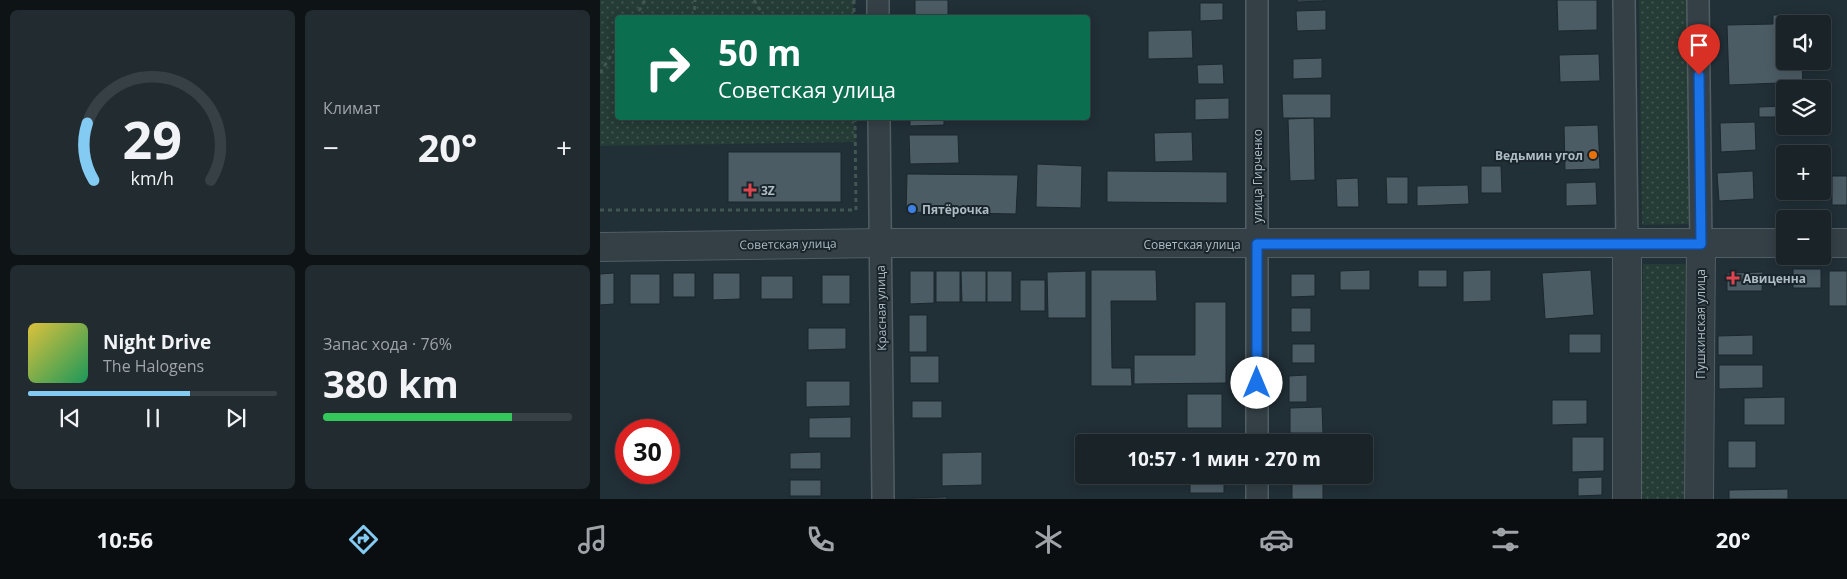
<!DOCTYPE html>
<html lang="ru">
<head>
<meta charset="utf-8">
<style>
	:root { --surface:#192328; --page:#222b30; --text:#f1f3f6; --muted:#9fa4a8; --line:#374045; --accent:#83cbf3 }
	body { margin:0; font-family:"Open Sans",sans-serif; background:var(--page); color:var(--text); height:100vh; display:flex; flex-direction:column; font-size:19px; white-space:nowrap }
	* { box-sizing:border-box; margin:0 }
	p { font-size:16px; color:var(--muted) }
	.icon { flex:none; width:28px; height:28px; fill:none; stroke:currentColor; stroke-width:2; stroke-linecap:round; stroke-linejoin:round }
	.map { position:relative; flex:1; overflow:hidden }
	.side { display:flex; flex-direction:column; gap:10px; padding:10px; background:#0e1316; width:600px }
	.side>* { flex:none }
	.banner { position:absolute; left:15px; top:15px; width:475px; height:105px; border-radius:5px; box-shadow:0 2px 12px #0003,0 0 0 1px var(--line); background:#0b6e4f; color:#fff; overflow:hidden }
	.buttons { position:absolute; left:1176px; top:15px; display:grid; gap:10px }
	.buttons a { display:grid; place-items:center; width:55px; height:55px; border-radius:5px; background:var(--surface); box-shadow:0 2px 12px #0003,0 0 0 1px var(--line); font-size:25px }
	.speed { position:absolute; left:15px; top:419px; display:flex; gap:10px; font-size:25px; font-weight:700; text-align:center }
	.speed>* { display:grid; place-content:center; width:65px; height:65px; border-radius:50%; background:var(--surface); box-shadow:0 2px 12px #0003,0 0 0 1px var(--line); line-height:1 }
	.speed .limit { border:8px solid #d22; background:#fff; color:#111 }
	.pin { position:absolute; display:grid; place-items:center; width:42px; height:42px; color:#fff; margin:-51px -21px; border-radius:50% 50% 50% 0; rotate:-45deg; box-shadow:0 0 5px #0007 }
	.pin .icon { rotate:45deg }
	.me { position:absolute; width:55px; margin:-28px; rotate:0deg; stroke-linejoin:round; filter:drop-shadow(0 0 4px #0008) }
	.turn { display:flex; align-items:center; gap:18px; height:105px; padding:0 20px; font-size:22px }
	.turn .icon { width:65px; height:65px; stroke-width:2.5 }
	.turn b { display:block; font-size:35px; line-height:42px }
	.big { font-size:38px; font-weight:700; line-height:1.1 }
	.side .card { flex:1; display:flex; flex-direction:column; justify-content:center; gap:8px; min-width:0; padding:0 18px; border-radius:8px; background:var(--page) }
	.side .dial { align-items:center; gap:0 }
	.dial svg { height:130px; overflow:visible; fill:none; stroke:var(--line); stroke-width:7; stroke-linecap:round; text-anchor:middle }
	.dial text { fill:var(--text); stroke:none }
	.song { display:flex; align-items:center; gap:15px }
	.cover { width:60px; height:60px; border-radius:8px; background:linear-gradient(135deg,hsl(50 70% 55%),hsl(150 70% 35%)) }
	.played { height:5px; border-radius:2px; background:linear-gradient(90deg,var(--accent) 65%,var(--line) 65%) }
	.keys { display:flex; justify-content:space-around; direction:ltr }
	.heat { display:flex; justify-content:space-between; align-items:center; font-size:28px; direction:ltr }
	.charge { height:8px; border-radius:4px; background:linear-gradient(90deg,#34c759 76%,var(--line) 0) }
	.side .tiles { flex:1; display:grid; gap:10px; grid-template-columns:repeat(2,1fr) }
	.trip { position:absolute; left:475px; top:434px; width:298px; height:50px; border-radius:5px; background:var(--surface); box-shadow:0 2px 12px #0003,0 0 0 1px var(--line); font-weight:700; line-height:50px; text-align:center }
	.tabs { display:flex; height:80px; justify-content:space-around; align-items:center; background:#0a0e10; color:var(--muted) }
	.tabs .icon { width:35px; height:35px }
	.tabs .active { color:var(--accent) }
	.tabs b { font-size:22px; color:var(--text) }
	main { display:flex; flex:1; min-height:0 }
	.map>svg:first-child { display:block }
</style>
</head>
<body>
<main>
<section class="side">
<div class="tiles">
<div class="card dial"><svg viewBox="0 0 100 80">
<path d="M14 69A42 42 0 1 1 86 69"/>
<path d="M14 69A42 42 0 0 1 10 34" stroke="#83cbf3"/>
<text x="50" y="56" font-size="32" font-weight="700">29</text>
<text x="50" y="72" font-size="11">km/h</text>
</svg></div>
<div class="card"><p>Климат</p>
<div class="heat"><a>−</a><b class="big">20°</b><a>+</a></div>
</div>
<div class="card">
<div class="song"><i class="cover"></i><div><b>Night Drive</b><p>The Halogens</p></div></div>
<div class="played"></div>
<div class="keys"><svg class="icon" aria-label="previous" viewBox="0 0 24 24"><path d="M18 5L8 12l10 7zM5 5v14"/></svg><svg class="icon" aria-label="pause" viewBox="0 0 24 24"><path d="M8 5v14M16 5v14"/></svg><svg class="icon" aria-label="next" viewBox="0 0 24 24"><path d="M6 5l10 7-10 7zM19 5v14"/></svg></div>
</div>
<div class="card"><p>Запас хода · 76%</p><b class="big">380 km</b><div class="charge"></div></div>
</div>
</section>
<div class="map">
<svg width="1247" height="499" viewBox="0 0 1247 499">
	<defs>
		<pattern id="green-dots" width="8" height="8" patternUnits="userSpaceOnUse" patternTransform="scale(1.25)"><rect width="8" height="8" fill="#253b36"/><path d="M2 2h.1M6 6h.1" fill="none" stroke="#425551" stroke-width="1.8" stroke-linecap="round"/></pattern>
	</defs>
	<rect width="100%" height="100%" fill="#212f36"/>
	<g fill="url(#green-dots)">
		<polygon points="0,0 254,0 254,17 18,18 18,118 255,118 256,142 0,146"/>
		<polygon points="1039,0 1087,0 1092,224 1042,225"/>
		<polygon points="1043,264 1090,264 1089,499 1040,499"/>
	</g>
	<g fill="#4c5c65" stroke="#1b272d">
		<rect x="315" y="0" width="33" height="18"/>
		<polygon points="697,0 724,0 724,1 697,2"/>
		<polygon points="957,0 997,0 997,30 958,31"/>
		<polygon points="600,3 623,3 623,20 600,21"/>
		<polygon points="726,10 726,30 697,31 696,11"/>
		<polygon points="1173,15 1201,15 1201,24 1185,24 1185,61 1202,61 1203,89 1185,89 1185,100 1179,100 1179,83 1129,85 1127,25 1173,24"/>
		<polygon points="592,30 593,58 548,59 548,31"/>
		<polygon points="999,54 1000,81 960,82 959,55"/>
		<polygon points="722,58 722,78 693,79 693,59"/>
		<polygon points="623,64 624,84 598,84 597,65"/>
		<polygon points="682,94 731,94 731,118 683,118"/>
		<polygon points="629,98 629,119 595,120 595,99"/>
		<polygon points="1185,106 1185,117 1159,117 1159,107"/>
		<polygon points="310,118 344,118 344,125 310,126"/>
		<polygon points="714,118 715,180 690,181 688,119"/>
		<polygon points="1155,122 1156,150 1121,152 1120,123"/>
		<polygon points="998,125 1000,169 965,170 964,126"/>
		<polygon points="592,132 593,161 555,162 554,133"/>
		<polygon points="309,135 358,135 359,163 310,164"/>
		<rect x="128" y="152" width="113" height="50"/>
		<polygon points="1184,158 1185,191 1209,191 1209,193 1184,193"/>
		<polygon points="437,164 482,166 481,208 436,207"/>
		<polygon points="881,166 901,166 902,193 881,193"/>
		<polygon points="507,171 627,172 627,203 507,202"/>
		<polygon points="1153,171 1154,199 1119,201 1117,173"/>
		<polygon points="307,174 418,175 416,214 306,212"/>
		<rect x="1232" y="176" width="15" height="29"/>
		<polygon points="786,177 808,177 808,204 787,204"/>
		<polygon points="758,178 759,207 737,207 736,179"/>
		<polygon points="996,182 997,205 966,206 966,183"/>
		<polygon points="868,185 869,204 817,206 817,186"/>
		<rect x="1193" y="269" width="28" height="19"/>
		<polygon points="491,270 556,270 557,301 511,301 512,368 531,368 532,386 491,386"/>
		<polygon points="770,270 770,290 740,290 740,271"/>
		<rect x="818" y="270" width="29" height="17"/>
		<polygon points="891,270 891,301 863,302 863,271"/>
		<polygon points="991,270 994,315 945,319 942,273"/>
		<polygon points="310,271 334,271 334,303 310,304"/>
		<rect x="336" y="271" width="24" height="31"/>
		<polygon points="361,271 386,271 386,302 362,302"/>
		<rect x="387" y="271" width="25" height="31"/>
		<polygon points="486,271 486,318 448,318 447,272"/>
		<rect x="1229" y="271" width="18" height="35"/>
		<polygon points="1163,272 1162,291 1127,291 1127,273"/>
		<polygon points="14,273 14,304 0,305 0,274"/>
		<rect x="73" y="273" width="22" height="24"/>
		<polygon points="113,273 140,273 140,299 113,300"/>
		<rect x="30" y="274" width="30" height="30"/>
		<polygon points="691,274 715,274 715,296 691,297"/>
		<rect x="222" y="275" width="28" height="29"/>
		<rect x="161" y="276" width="32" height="23"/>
		<rect x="420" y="280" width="25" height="31"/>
		<polygon points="595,302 626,302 626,383 534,384 534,355 595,355"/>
		<rect x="691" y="308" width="20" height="24"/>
		<rect x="309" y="315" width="18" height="37"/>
		<polygon points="208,328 246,328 246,349 208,350"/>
		<rect x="969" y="334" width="32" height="19"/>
		<polygon points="1153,335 1153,355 1118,355 1118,336"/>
		<rect x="692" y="344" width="23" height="19"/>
		<rect x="310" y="356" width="29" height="27"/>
		<polygon points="1119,365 1163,365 1163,388 1119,389"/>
		<polygon points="707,375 707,402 689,402 689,376"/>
		<polygon points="206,381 250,381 250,406 206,407"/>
		<rect x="587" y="394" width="35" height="34"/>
		<polygon points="1185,397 1185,425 1144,425 1144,398"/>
		<polygon points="952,400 987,400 987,424 952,425"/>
		<rect x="312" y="401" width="30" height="17"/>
		<polygon points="722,407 723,433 690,433 690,408"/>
		<polygon points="251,417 251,438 209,438 209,418"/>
		<polygon points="972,437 1004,437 1004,471 972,472"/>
		<rect x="1128" y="441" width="28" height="27"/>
		<polygon points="221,452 221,469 190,469 190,453"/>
		<polygon points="382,452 382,485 342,486 342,453"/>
		<polygon points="624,476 624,493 590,493 590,477"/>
		<polygon points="1002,477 1002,495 978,496 978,478"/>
		<rect x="190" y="480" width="31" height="16"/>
		<rect x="692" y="484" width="31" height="15"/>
		<polygon points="1188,489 1188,499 1129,499 1129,490"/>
		<polygon points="347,497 347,499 312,499 312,498"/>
	</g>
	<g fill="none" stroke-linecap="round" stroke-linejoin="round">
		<defs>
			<g id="minor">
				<polyline points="278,0 278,18"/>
				<polyline points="657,0 657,442"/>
				<polyline points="1024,0 1027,243"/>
				<polyline points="1098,0 1101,244"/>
				<polyline points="279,118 283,499"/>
				<polyline points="657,475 657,499"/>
			</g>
			<g id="tertiary">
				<polyline points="1027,243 1027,499"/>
				<polyline points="1222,243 1247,243"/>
				<polyline points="0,247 280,243 1185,243"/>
				<polyline points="1099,499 1101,244"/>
			</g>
		</defs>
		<use href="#minor" stroke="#515e64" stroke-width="24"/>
		<use href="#tertiary" stroke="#515e64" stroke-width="30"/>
		<g stroke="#425653" stroke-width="3" stroke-dasharray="4 4" stroke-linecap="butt">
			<polyline points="154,0 165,18"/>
			<polyline points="254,0 254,18"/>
			<polyline points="35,18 45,0"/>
			<polyline points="94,18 95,0"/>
			<polyline points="0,73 18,45"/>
			<polyline points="0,210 256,210 255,118"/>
		</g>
		<use href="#minor" stroke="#344046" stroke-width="21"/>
		<use href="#tertiary" stroke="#344046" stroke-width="28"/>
	</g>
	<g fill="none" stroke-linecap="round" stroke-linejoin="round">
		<defs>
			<polyline id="route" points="657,383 657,244 1101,244 1099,75"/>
		</defs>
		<use href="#route" stroke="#114b97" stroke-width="12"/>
		<use href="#route" stroke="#1a73e8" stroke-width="9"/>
	</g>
	<circle fill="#e8710a" stroke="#19252b" stroke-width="2" cx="993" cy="155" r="5"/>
	<g fill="#e0444e" stroke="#19252b" stroke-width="2">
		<path d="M147.5 182.5h5v5h5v5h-5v5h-5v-5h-5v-5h5z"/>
		<path d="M1130.5 270.5h5v5h5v5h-5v5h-5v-5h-5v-5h5z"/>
	</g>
	<circle fill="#3f7fe0" stroke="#19252b" stroke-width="2" cx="312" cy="209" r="5"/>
	<g text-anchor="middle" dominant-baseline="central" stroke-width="4" stroke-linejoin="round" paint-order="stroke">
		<g font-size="12" font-weight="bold" fill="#aebcc3" stroke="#19252b" text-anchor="start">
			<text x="983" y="155" text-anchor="end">Ведьмин угол</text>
			<text x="161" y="190">3Z</text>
			<text x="322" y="209">Пятёрочка</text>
			<text x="1143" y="278">Авиценна</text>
		</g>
		<g font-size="12" fill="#aebcc3" stroke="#19252b">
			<text transform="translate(657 176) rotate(-90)">улица Гирченко</text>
			<text transform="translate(188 244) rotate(-1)">Советская улица</text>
			<text x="592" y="244">Советская улица</text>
			<text transform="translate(281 308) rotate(-91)">Красная улица</text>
			<text transform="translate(1100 324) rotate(-90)">Пушкинская улица</text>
		</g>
	</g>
</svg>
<div class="buttons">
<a><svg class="icon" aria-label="sound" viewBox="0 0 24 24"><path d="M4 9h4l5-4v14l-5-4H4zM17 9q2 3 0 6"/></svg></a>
<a><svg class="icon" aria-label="layers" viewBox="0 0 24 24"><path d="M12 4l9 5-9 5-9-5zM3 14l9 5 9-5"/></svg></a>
<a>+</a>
<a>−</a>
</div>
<div class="speed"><div class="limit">30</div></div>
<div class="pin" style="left:1099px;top:75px;background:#d93025"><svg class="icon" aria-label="arrive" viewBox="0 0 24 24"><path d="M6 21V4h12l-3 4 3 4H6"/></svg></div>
<svg class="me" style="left:657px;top:383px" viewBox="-20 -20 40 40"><circle r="19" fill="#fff"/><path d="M0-13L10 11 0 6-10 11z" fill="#1a73e8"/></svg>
<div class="trip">10:57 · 1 мин · 270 m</div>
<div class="banner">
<div class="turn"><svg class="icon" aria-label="right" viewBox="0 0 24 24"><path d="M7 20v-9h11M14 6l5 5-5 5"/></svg><div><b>50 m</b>Советская улица</div></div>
</div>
</div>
</main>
<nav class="tabs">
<b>10:56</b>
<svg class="icon active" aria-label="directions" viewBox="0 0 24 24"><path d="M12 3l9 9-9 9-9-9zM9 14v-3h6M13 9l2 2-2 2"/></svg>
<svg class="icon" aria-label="music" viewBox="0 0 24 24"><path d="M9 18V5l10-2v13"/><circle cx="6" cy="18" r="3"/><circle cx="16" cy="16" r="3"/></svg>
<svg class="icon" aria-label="phone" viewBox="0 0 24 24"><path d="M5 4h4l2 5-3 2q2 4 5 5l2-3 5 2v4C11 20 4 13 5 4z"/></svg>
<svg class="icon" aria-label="climate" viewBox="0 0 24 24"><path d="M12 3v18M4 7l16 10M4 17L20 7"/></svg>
<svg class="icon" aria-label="car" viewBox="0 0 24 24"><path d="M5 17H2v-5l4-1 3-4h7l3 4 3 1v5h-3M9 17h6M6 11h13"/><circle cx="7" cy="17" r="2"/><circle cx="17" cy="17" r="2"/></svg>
<svg class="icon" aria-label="filters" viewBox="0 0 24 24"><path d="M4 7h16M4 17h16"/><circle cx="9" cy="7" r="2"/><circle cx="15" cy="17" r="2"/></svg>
<b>20°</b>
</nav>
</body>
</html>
